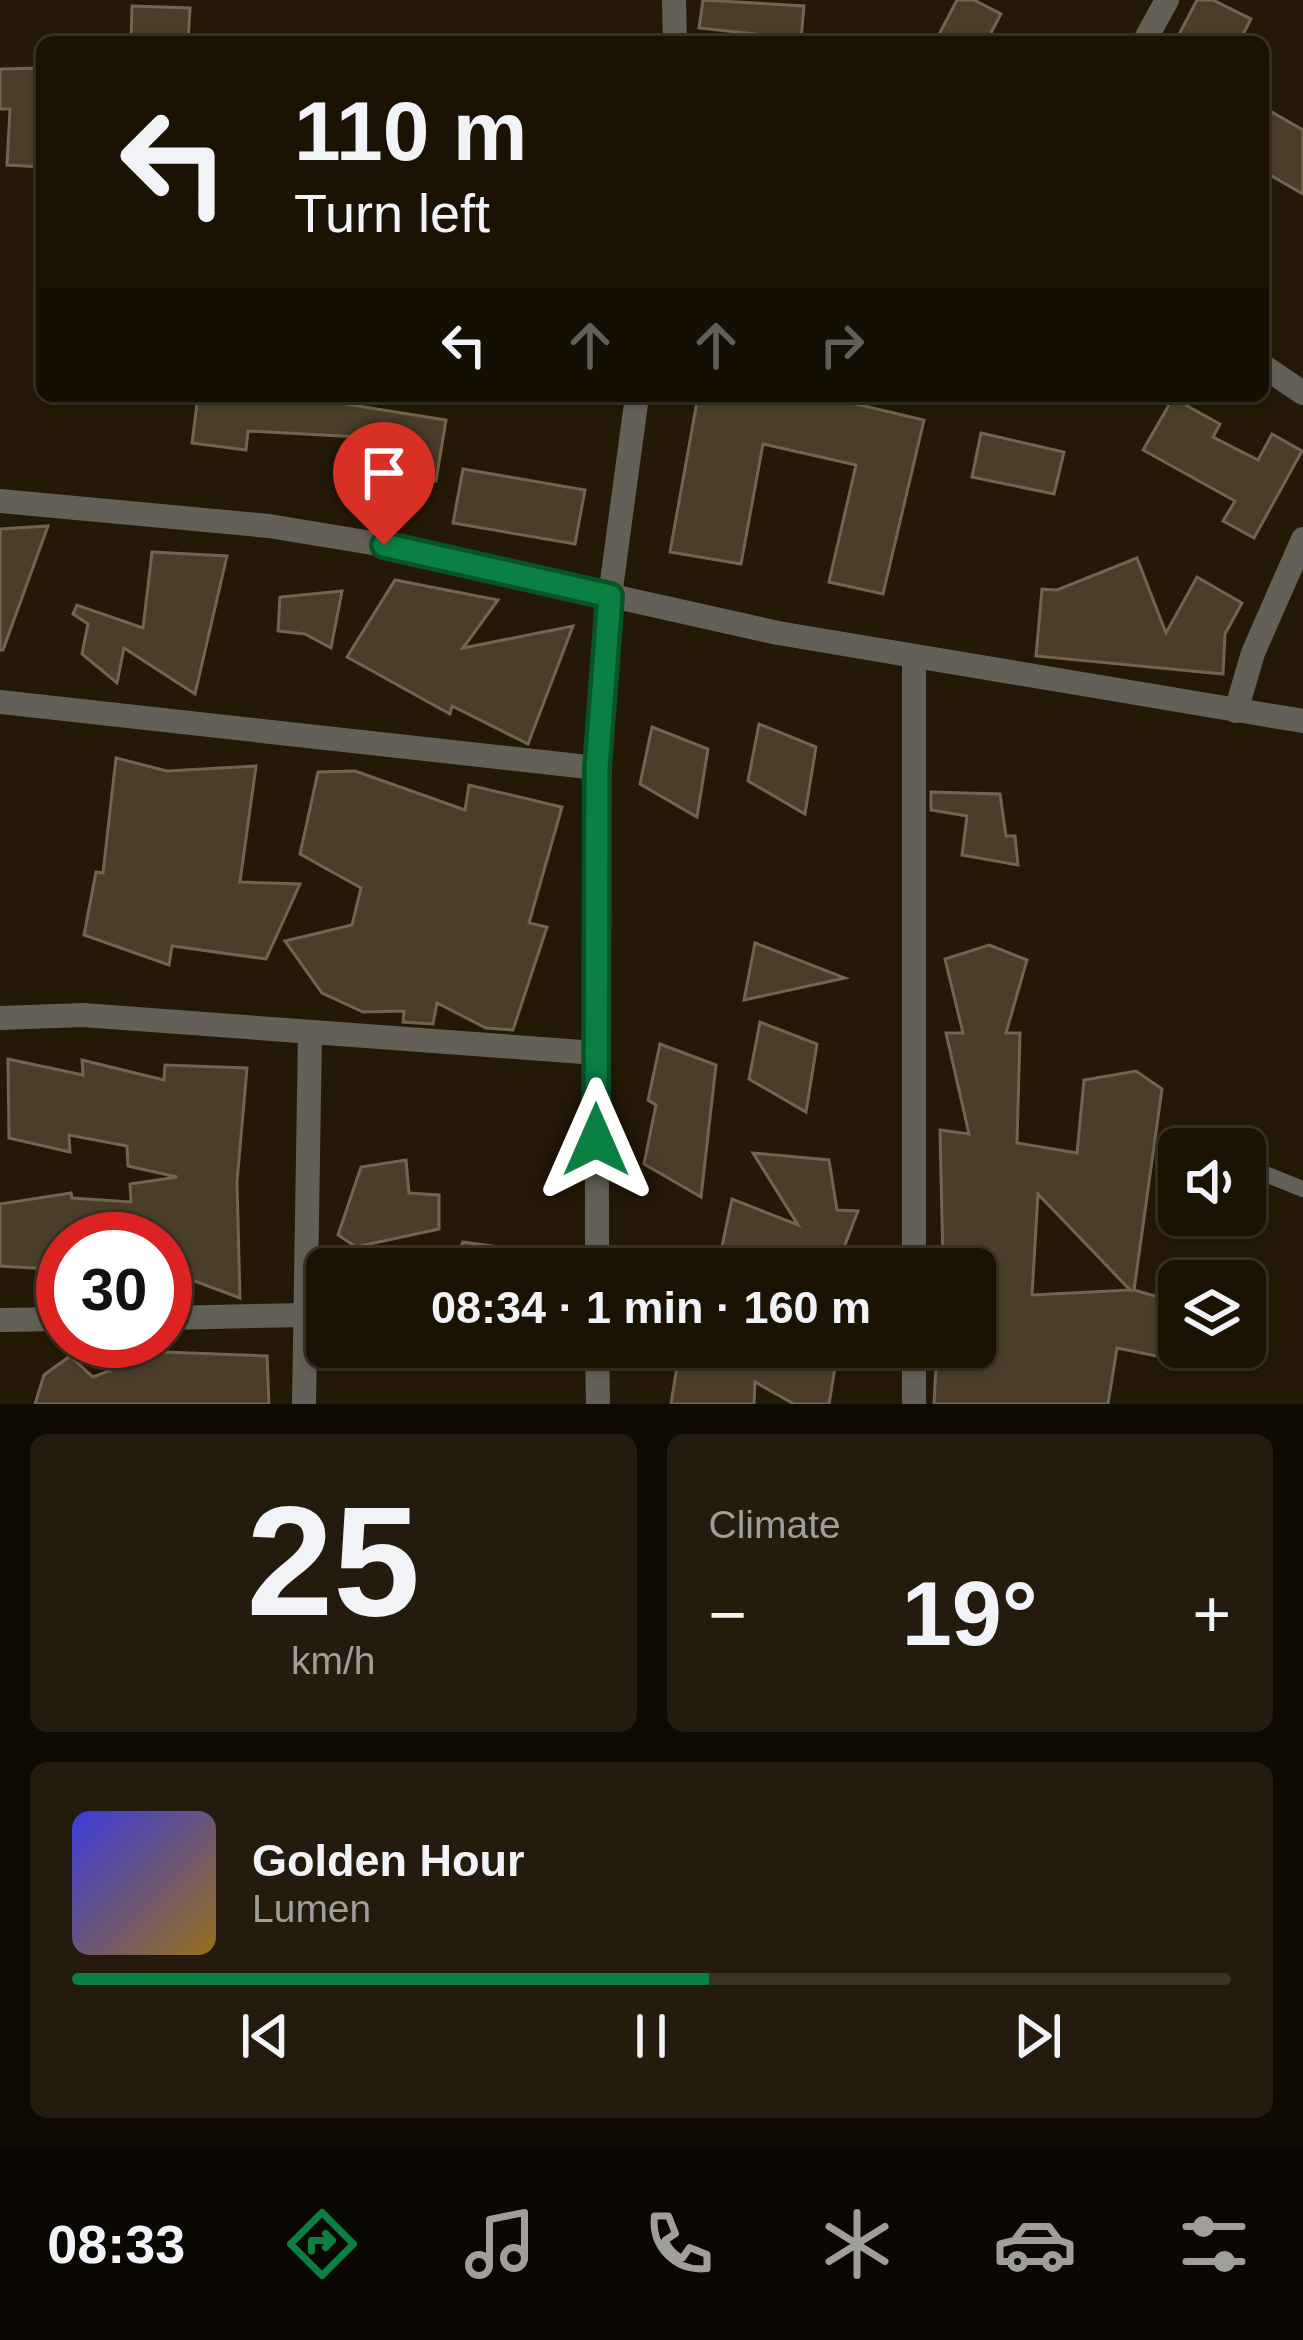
<!DOCTYPE html>
<html lang="en">
<head>
<meta charset="utf-8">
<style>
	:root { --surface:#1b1204; --page:#241b0e; --text:#f1f3f6; --muted:#a09e9a; --line:#393226; --accent:#0b8043 }
	body { margin:0; font-family:Helvetica,sans-serif; background:var(--page); color:var(--text); height:100vh; display:flex; flex-direction:column; font-size:45px; white-space:nowrap }
	* { box-sizing:border-box; margin:0 }
	p { font-size:39px; color:var(--muted) }
	.icon { flex:none; width:66px; height:66px; fill:none; stroke:currentColor; stroke-width:2; stroke-linecap:round; stroke-linejoin:round }
	.map { position:relative; height:1404px; overflow:hidden }
	.sheet { display:flex; flex-direction:column; gap:30px; padding:30px; background:#0f0a02; flex:1 }
	.sheet>* { flex:none }
	.hud { position:absolute; left:36px; top:36px; width:1233px; height:366px; border-radius:18px; box-shadow:0 3px 9px #0004,0 0 0 3px var(--line); background:#1b1204; color:var(--text); overflow:hidden }
	.tools { position:absolute; left:1158px; top:1128px; display:grid; gap:24px }
	.tools a { display:grid; place-items:center; width:108px; height:108px; border-radius:18px; background:var(--surface); box-shadow:0 3px 9px #0004,0 0 0 3px var(--line); font-size:60px }
	.speed { position:absolute; left:36px; top:1212px; display:flex; gap:24px; font-size:60px; font-weight:700; text-align:center }
	.speed>* { display:grid; place-content:center; width:156px; height:156px; border-radius:50%; background:var(--surface); box-shadow:0 3px 9px #0004,0 0 0 3px var(--line); line-height:1 }
	.speed .limit { border:18px solid #d22; background:#fff; color:#111 }
	.pin { position:absolute; display:grid; place-items:center; width:102px; height:102px; color:#fff; margin:-123px -51px; border-radius:50% 50% 50% 0; rotate:-45deg; box-shadow:0 0 12px #0007 }
	.pin .icon { rotate:45deg }
	.me { position:absolute; width:132px; margin:-66px; rotate:0deg; stroke-linejoin:round; filter:drop-shadow(0 0 9px #0008) }
	.turn { display:flex; align-items:center; gap:42px; height:252px; padding:0 60px; font-size:54px }
	.turn .icon { width:156px; height:156px; stroke-width:2.5 }
	.turn b { display:block; font-size:84px; line-height:102px }
	.lanes { display:flex; align-items:center; height:114px; padding:0 60px; background:#0003; justify-content:center; gap:60px; direction:ltr }
	.lanes .off { opacity:.35 }
	.big { font-size:90px; font-weight:600; line-height:1.1 }
	.sheet .tile { flex:1; display:flex; flex-direction:column; justify-content:center; gap:18px; min-width:0; padding:0 42px; border-radius:18px; background:var(--page) }
	.sheet .dial { align-items:center; gap:0 }
	.dial b { font-size:156px; line-height:1 }
	.song { display:flex; align-items:center; gap:36px }
	.cover { width:144px; height:144px; border-radius:18px; background:linear-gradient(135deg,hsl(240 70% 55%),hsl(40 70% 35%)) }
	.played { height:12px; border-radius:6px; background:linear-gradient(90deg,var(--accent) 55%,var(--line) 55%) }
	.keys { display:flex; justify-content:space-around; direction:ltr }
	.heat { display:flex; justify-content:space-between; align-items:center; font-size:66px; direction:ltr }
	.sheet .tiles { flex:1; display:grid; gap:30px; grid-template-columns:1fr 1fr }
	.tile:last-child { grid-column:span 2 }
	.trip { position:absolute; left:306px; top:1248px; width:690px; height:120px; border-radius:18px; background:var(--surface); box-shadow:0 3px 9px #0004,0 0 0 3px var(--line); font-weight:600; line-height:120px; text-align:center }
	.menu { display:flex; height:192px; justify-content:space-around; align-items:center; background:#0b0702; color:var(--muted) }
	.menu .icon { width:84px; height:84px }
	.menu .on { color:var(--accent) }
	.menu b { font-size:54px; color:var(--text) }
	.map>svg:first-child { display:block }
</style>
</head>
<body>
<div class="map">
<svg width="1303" height="1404" viewBox="0 0 1303 1404">
	<rect width="100%" height="100%" fill="#241806"/>
	<g fill="#4a3d2a" stroke="#726450" stroke-width="3" fill-rule="evenodd">
		<polygon points="703,0 804,6 801,39 699,28"/>
		<polygon points="957,0 974,0 1001,14 986,42 935,42"/>
		<polygon points="1197,0 1213,0 1251,19 1239,42 1175,42"/>
		<polygon points="132,6 190,8 188,42 131,42"/>
		<polygon points="42,68 42,167 7,165 10,109 0,109 0,69"/>
		<polygon points="1263,107 1303,130 1303,194 1263,171"/>
		<polygon points="198,396 339,396 339,403 446,420 436,481 371,471 377,438 248,431 246,450 192,443"/>
		<polygon points="698,396 822,396 924,420 883,594 829,582 856,465 763,444 741,564 670,552"/>
		<polygon points="1173,398 1220,424 1213,437 1258,460 1272,434 1302,451 1254,538 1223,521 1235,501 1143,450"/>
		<polygon points="981,433 1064,452 1054,494 972,477"/>
		<polygon points="463,469 585,490 575,544 453,523"/>
		<polygon points="48,526 3,650 0,650 0,529"/>
		<polygon points="152,552 227,556 195,694 124,648 117,683 82,654 88,624 73,614 77,605 143,628"/>
		<polygon points="1137,558 1166,633 1197,577 1242,603 1225,634 1223,674 1036,656 1042,589 1057,590"/>
		<polygon points="395,580 498,600 463,648 573,626 528,744 452,706 450,714 347,657"/>
		<polygon points="342,591 331,648 305,634 278,631 280,597"/>
		<polygon points="759,724 816,747 805,814 748,781"/>
		<polygon points="652,727 708,749 697,817 640,784"/>
		<polygon points="116,758 167,771 256,766 240,882 300,884 266,959 172,946 169,965 84,935 96,872 103,873"/>
		<polygon points="355,771 465,810 469,785 562,807 529,923 547,927 513,1030 486,1028 437,1003 433,1024 403,1022 404,1011 363,1012 322,993 285,941 352,925 361,888 300,854 318,772"/>
		<polygon points="931,792 1000,794 1006,836 1015,836 1018,865 962,855 967,816 931,810"/>
		<polygon points="755,943 845,978 744,1000"/>
		<path d="M 989,945 L 1027,960 L 1006,1033 L 1020,1033 L 1017,1143 L 1077,1153 L 1084,1080 L 1136,1071 L 1162,1089 L 1134,1290 L 1179,1303 L 1179,1344 L 1172,1359 L 1117,1348 L 1108,1404 L 934,1404 L 937,1347 L 975,1347 L 975,1269 L 943,1262 L 940,1130 L 969,1134 L 946,1033 L 963,1033 L 945,959 ZM 1038,1194 L 1130,1290 L 1032,1295 Z"/>
		<polygon points="760,1022 817,1044 806,1112 749,1079"/>
		<polygon points="660,1044 716,1065 701,1197 644,1164 656,1105 648,1100"/>
		<polygon points="8,1059 83,1075 82,1060 164,1080 165,1065 247,1068 237,1182 240,1298 165,1270 165,1239 63,1239 63,1270 0,1266 0,1204 71,1193 72,1198 131,1202 130,1184 177,1177 128,1166 127,1146 69,1135 70,1152 9,1138"/>
		<polygon points="753,1153 829,1160 837,1210 858,1211 838,1263 742,1269 720,1256 732,1199 798,1225"/>
		<polygon points="406,1160 409,1193 439,1195 439,1229 356,1247 338,1235 361,1167"/>
		<polygon points="463,1242 541,1253 540,1269 450,1269"/>
		<polygon points="680,1347 818,1347 837,1355 829,1404 794,1404 755,1382 754,1404 671,1404"/>
		<polygon points="138,1351 267,1356 269,1404 35,1404 44,1375 70,1356 93,1377 138,1360"/>
	</g>
	<g fill="none" stroke-linecap="round" stroke-linejoin="round">
		<polyline stroke="#656057" stroke-width="16" points="1245,1166 1303,1189"/>
		<g stroke="#656057" stroke-width="24">
			<polyline points="674,0 675,42"/>
			<polyline points="1144,42 1167,0"/>
			<polyline points="1263,366 1303,393"/>
			<polyline points="0,702 597,768"/>
			<polyline points="1236,711 1253,653 1303,539"/>
			<polyline points="0,1018 83,1015 596,1053"/>
			<polyline points="597,1269 597,768 610,596 637,396"/>
			<polyline points="914,1269 914,659"/>
			<polyline points="165,1318 303,1315"/>
			<polyline points="0,1320 63,1319"/>
			<polyline points="597,1347 598,1404"/>
			<polyline points="304,1404 310,1034"/>
			<polyline points="914,1404 914,1347"/>
		</g>
		<polyline stroke="#656057" stroke-width="24" points="0,501 269,526 384,545 778,633 1303,721"/>
	</g>
	<g fill="none" stroke-linecap="round" stroke-linejoin="round">
		<defs>
			<polyline id="route" points="384,545 610,596 597,768 596,1140"/>
		</defs>
		<use href="#route" stroke="#07532c" stroke-width="30"/>
		<use href="#route" stroke="#0b8043" stroke-width="21"/>
	</g>
</svg>
<div class="tools">
<a><svg class="icon" aria-label="sound" viewBox="0 0 24 24"><path d="M4 9h4l5-4v14l-5-4H4zM17 9q2 3 0 6"/></svg></a>
<a><svg class="icon" aria-label="layers" viewBox="0 0 24 24"><path d="M12 4l9 5-9 5-9-5zM3 14l9 5 9-5"/></svg></a>
</div>
<div class="speed"><div class="limit">30</div></div>
<div class="pin" style="left:384px;top:545px;background:#d93025"><svg class="icon" aria-label="arrive" viewBox="0 0 24 24"><path d="M6 21V4h12l-3 4 3 4H6"/></svg></div>
<svg class="me" style="left:596px;top:1140px" viewBox="-20 -20 40 40"><path d="M0-17L14 15 0 8-14 15z" fill="#0b8043" stroke="#fff" stroke-width="4"/></svg>
<div class="trip">08:34 · 1 min · 160 m</div>
<div class="hud">
<div class="turn"><svg class="icon" aria-label="left" viewBox="0 0 24 24"><path d="M17 20v-9H6M10 6l-5 5 5 5"/></svg><div><b>110 m</b>Turn left</div></div>
<div class="lanes"><svg class="icon" aria-label="left" viewBox="0 0 24 24"><path d="M17 20v-9H6M10 6l-5 5 5 5"/></svg><svg class="icon off" aria-label="ahead" viewBox="0 0 24 24"><path d="M12 20V5M6 11l6-6 6 6"/></svg><svg class="icon off" aria-label="ahead" viewBox="0 0 24 24"><path d="M12 20V5M6 11l6-6 6 6"/></svg><svg class="icon off" aria-label="right" viewBox="0 0 24 24"><path d="M7 20v-9h11M14 6l5 5-5 5"/></svg></div>
</div>
</div>
<section class="sheet">
<div class="tiles">
<div class="tile dial"><b>25</b><p>km/h</p></div>
<div class="tile"><p>Climate</p>
<div class="heat"><a>−</a><b class="big">19°</b><a>+</a></div>
</div>
<div class="tile">
<div class="song"><i class="cover"></i><div><b>Golden Hour</b><p>Lumen</p></div></div>
<div class="played"></div>
<div class="keys"><svg class="icon" aria-label="previous" viewBox="0 0 24 24"><path d="M18 5L8 12l10 7zM5 5v14"/></svg><svg class="icon" aria-label="pause" viewBox="0 0 24 24"><path d="M8 5v14M16 5v14"/></svg><svg class="icon" aria-label="next" viewBox="0 0 24 24"><path d="M6 5l10 7-10 7zM19 5v14"/></svg></div>
</div>
</div>
</section>
<nav class="menu">
<b>08:33</b>
<svg class="icon on" aria-label="directions" viewBox="0 0 24 24"><path d="M12 3l9 9-9 9-9-9zM9 14v-3h6M13 9l2 2-2 2"/></svg>
<svg class="icon" aria-label="music" viewBox="0 0 24 24"><path d="M9 18V5l10-2v13"/><circle cx="6" cy="18" r="3"/><circle cx="16" cy="16" r="3"/></svg>
<svg class="icon" aria-label="phone" viewBox="0 0 24 24"><path d="M5 4h4l2 5-3 2q2 4 5 5l2-3 5 2v4C11 20 4 13 5 4z"/></svg>
<svg class="icon" aria-label="climate" viewBox="0 0 24 24"><path d="M12 3v18M4 7l16 10M4 17L20 7"/></svg>
<svg class="icon" aria-label="car" viewBox="0 0 24 24"><path d="M5 17H2v-5l4-1 3-4h7l3 4 3 1v5h-3M9 17h6M6 11h13"/><circle cx="7" cy="17" r="2"/><circle cx="17" cy="17" r="2"/></svg>
<svg class="icon" aria-label="filters" viewBox="0 0 24 24"><path d="M4 7h16M4 17h16"/><circle cx="9" cy="7" r="2"/><circle cx="15" cy="17" r="2"/></svg>
</nav>
</body>
</html>
